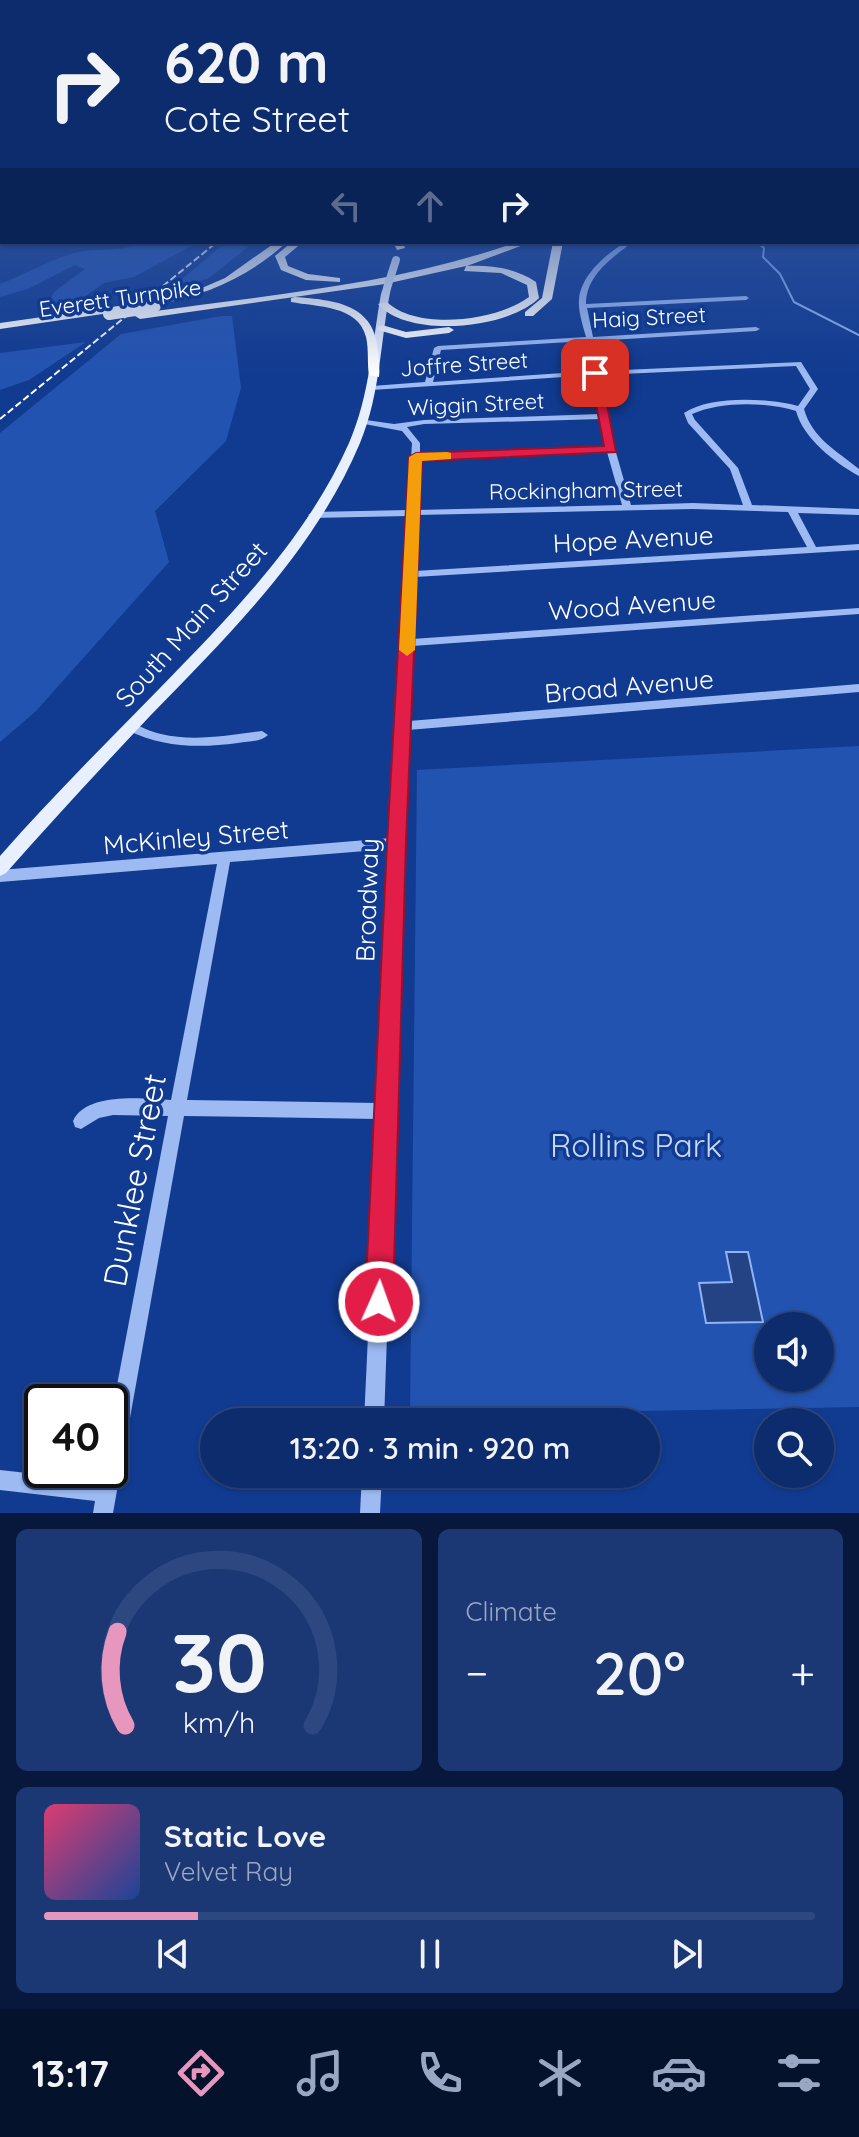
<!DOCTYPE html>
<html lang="en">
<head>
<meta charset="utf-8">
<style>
	:root { --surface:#0d2c6d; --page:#1b3875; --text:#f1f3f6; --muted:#9aa7c2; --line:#2d4880; --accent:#e797bd }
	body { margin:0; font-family:Quicksand,sans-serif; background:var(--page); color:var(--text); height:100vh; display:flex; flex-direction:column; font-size:30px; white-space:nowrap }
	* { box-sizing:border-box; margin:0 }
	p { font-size:26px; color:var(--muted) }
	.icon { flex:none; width:44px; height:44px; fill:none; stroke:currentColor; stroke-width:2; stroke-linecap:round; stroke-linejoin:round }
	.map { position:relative; height:1513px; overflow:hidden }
	.drawer { display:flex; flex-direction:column; gap:16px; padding:16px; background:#07183c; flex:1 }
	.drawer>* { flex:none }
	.guide { position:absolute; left:0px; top:0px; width:860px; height:244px; box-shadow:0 2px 6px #0004,0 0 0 2px var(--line); background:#0d2c6d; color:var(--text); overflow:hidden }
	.tools { position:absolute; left:754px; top:1312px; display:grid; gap:16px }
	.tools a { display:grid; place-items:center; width:80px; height:80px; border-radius:50%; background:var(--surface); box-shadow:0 2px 6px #0004,0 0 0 2px var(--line); font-size:40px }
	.speed { position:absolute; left:24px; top:1384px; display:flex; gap:16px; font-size:40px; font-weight:700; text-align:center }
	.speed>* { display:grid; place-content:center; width:104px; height:104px; border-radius:50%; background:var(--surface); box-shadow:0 2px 6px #0004,0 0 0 2px var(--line); line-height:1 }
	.speed .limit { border:4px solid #111; border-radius:12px; background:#fff; color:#111 }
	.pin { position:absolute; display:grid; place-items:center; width:68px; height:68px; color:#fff; margin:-34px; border-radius:16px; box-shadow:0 4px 12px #0006 }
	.me { position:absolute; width:88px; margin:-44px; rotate:2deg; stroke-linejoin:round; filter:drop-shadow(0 0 6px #0008) }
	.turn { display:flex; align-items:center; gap:28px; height:168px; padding:0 32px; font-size:36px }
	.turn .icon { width:104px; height:104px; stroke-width:2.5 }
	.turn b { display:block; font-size:56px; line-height:68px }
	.lanes { display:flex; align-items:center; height:76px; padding:0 32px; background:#0003; justify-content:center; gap:40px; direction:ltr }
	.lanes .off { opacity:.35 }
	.big { font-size:60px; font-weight:600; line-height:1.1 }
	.drawer .tile { flex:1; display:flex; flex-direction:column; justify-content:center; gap:12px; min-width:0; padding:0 28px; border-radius:12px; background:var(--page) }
	.drawer .dial { align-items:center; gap:0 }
	.dial svg { height:208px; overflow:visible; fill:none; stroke:var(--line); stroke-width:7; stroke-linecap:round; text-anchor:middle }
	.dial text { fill:var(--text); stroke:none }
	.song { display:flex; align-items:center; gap:24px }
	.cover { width:96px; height:96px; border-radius:12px; background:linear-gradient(135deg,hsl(340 70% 55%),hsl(220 70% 35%)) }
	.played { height:8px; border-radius:4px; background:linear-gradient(90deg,var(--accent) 20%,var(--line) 20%) }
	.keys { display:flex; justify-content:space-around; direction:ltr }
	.heat { display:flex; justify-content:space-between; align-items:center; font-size:44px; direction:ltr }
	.drawer .tiles { flex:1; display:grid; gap:16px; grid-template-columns:1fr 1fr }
	.tile:last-child { grid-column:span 2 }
	.trip { position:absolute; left:200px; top:1408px; width:460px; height:80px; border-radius:40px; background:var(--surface); box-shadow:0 2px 6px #0004,0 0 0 2px var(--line); font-weight:600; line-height:80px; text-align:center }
	.menu { display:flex; height:128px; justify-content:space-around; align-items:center; background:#05122c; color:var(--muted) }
	.menu .icon { width:56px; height:56px }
	.menu .selected { color:var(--accent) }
	.menu b { font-size:36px; color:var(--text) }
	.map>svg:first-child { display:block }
</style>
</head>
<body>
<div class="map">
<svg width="859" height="1513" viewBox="0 0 859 1513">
	<rect width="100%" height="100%" fill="#113b91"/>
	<g fill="#2353b1" fill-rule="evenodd">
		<path d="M 141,242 L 198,242 L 134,277 L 104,283 L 74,304 L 43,311 L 54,292 L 85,269 L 75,265 L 30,288 L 0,297 L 0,284 C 26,274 51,259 78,252 C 101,247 118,254 141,242 Z"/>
		<polygon points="226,242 254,242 209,278 169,290"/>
		<polygon points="221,316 232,316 241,388 226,441 155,511 169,562 36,711 0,742 0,433 121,334"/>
		<polygon points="86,342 29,380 0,390 0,353"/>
		<path d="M 859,746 L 859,1407 L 410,1415 L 417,770 ZM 768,1326 L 820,1326 L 820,1378 L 768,1378 Z"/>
	</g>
	<polygon fill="#234384" stroke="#8eb3f6" stroke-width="2" points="726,1252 748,1252 763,1322 706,1323 699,1283 732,1282"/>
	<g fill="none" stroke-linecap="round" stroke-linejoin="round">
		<polyline stroke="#8eb3f6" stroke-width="2" points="757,242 764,248 763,257 780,274 794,302 859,335"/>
		<g fill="#9dbaf2" fill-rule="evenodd">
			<polygon points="859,169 859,173 858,174 858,170"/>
			<polygon points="2,203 2,207 0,208 0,204"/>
			<rect x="858" y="216" width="1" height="4"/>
			<path d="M 626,242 L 633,242 C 613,257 586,275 586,304 L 746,296 L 749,298 L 746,300 L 587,308 L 593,337 L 756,327 L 760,329 L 756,331 L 594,341 L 600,371 L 801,362 L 818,389 L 804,409 C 812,438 837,451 859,469 L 859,476 C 835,463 803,438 796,411 C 766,402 722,401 692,414 L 695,420 L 738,468 L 752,505 L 859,509 L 859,515 L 798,513 L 816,547 L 859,544 L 859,550 L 415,577 L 412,639 L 859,608 L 859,614 L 412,646 L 409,721 L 859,684 L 859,692 L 408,730 L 384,1422 L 364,1422 L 378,1119 L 184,1116 L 113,1513 L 93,1513 L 95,1501 L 0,1490 L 0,1470 L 99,1481 L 101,1470 L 110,1470 L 110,1422 L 168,1116 L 113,1115 L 99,1118 L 81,1129 L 75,1127 L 73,1121 C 87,1091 145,1099 171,1100 L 217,864 L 0,882 L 0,870 L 391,838 L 408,516 L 313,518 L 308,515 L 313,512 L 408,510 L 412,443 L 402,431 L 359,423 L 359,419 L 394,424 L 424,420 L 600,414 L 593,375 L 372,390 L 368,388 L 372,386 L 425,382 L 434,348 L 438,346 L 586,337 C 583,326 578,311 579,300 C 580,276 607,253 626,242 ZM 586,341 L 592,371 L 433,382 L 441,350 ZM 796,366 L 810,389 L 798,406 C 768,398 710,395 684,413 L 688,423 L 730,469 L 743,505 L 693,503 L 631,505 L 615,449 L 600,375 ZM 601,419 L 606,447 L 420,454 L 420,443 L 407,427 L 424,424 ZM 607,452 L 622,505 L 417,510 L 420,459 ZM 693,509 L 788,512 L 807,547 L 415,571 L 417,515 ZM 390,849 L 379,1103 L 187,1100 L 230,862 Z"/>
			<polygon points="850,242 848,245 827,246 824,244 827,242"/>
			<path d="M 131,723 C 141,726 150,732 161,734 C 194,742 229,735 262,731 L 268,735 C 261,742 249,741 238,743 C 199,748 164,748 127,730 L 125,727 Z"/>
			<polygon points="362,1474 382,1474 380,1513 360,1513"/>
		</g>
		<path fill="#e8efff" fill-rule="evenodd" d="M 387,285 L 391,288 C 380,340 381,393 360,443 C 315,550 230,634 150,716 C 101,768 53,820 6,873 L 0,876 L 0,856 C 51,798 106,743 160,688 C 232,614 307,538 349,443 C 370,395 372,344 381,294 L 383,288 Z"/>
		<g fill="#fff" fill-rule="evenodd">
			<path d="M 276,242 L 287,242 C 250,276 209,294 161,304 L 156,301 L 195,291 L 225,278 Z"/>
			<polygon points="292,242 303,242 285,257 288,266 308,274 340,278 340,282 306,280 281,270 275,256"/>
			<polygon points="393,242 403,242 405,248 397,250"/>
			<path d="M 517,242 L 531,242 L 467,266 C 492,265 515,268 536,282 L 539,298 C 508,329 408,339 378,304 L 387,302 C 417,331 497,321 529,297 L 527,285 L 501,273 L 464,271 L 466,266 L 385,284 L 140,319 L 135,316 L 140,313 C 266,295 397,285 517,242 Z"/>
			<polygon points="553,242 563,242 552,299 533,316 525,316 525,312 542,298"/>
			<path d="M 295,297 C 335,300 376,304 378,353 C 379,361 380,370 379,377 L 369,375 C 367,363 369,350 366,337 C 358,305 317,307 291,302 L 291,298 Z"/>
			<polygon points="126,305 131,308 130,310 0,329 0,323"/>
			<polygon points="382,325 406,332 449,327 454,330 449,333 406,338 378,330 377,328"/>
		</g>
		<polyline stroke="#fff" stroke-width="2" stroke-dasharray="7 3" stroke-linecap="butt" points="0,419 217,242"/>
		<polyline stroke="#e8efff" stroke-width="8" points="387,288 396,260"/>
		<polyline stroke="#fff" stroke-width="9" points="134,310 156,307"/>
		<polyline stroke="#fff" stroke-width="12" points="109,314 148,308"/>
	</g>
	<linearGradient id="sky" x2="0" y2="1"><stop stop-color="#092050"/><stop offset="0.43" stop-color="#32559d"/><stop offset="1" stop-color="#32559d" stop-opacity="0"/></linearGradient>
	<rect width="859" height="375" fill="url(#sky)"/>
	<polygon fill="#e11d48" stroke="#92132f" stroke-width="2" points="595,370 601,373 616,452 422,461 406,843 393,1302 389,1311 379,1315 369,1311 365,1302 387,843 409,457 416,453 604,446 590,373"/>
	<polygon fill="#f59e0b" points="447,452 451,453 451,459 422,461 415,650 407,656 399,650 409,457 416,453"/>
	<g text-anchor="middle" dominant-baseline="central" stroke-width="7" stroke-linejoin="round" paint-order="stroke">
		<g font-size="22" fill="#fff" stroke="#113b91">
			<text transform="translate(120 298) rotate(-8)">Everett Turnpike</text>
			<text transform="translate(649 317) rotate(-3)">Haig Street</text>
			<text transform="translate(464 364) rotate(-4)">Joffre Street</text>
			<text transform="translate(476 404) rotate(-3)">Wiggin Street</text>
			<text transform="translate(586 490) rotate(-1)">Rockingham Street</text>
		</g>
		<g font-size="26" fill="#fff" stroke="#113b91">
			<text transform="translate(633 539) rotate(-3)">Hope Avenue</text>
			<text transform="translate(632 605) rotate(-4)">Wood Avenue</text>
			<text transform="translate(191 624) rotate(-48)">South Main Street</text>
			<text transform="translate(629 686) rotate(-5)">Broad Avenue</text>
			<text transform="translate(196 837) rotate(-5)">McKinley Street</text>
			<text transform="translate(367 900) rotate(-88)">Broadway</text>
		</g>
		<g font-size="32" fill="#c4d8fd" stroke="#113b91">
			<text x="636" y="1145">Rollins Park</text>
		</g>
		<g font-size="32" fill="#fff" stroke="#113b91">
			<text transform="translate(134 1180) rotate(-79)">Dunklee Street</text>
		</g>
	</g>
</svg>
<div class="tools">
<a><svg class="icon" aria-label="sound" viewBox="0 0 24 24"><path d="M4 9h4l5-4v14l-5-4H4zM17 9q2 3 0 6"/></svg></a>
<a><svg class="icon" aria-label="search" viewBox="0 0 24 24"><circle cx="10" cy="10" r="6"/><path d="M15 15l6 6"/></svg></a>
</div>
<div class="speed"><div class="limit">40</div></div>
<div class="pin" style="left:595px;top:373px;background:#d93025"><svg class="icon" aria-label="arrive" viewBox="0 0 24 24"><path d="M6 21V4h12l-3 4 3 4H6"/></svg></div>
<svg class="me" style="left:379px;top:1302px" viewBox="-20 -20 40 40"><circle r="17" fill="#e11d48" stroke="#fff" stroke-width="3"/><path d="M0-11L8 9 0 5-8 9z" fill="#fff"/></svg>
<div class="trip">13:20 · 3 min · 920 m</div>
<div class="guide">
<div class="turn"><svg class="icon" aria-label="right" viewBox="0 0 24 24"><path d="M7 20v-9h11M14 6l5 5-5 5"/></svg><div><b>620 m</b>Cote Street</div></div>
<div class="lanes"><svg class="icon off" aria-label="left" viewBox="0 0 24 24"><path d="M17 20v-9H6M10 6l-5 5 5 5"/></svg><svg class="icon off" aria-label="ahead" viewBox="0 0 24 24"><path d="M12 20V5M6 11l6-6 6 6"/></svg><svg class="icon" aria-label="right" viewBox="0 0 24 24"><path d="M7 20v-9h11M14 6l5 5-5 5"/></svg></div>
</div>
</div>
<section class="drawer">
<div class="tiles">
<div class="tile dial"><svg viewBox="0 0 100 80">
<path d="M14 69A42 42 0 1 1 86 69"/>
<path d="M14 69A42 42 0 0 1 11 33" stroke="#e797bd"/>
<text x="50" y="56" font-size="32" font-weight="700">30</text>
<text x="50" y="72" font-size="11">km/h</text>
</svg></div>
<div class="tile"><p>Climate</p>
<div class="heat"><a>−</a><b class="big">20°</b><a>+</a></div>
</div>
<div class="tile">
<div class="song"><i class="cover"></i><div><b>Static Love</b><p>Velvet Ray</p></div></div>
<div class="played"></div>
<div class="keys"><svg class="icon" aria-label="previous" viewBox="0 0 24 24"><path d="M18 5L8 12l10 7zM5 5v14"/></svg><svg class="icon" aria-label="pause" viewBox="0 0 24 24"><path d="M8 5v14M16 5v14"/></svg><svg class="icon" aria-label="next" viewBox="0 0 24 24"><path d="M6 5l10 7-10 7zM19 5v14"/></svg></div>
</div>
</div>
</section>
<nav class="menu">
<b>13:17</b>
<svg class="icon selected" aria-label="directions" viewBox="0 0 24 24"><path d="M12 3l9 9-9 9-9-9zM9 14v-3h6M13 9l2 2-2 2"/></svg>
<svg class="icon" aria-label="music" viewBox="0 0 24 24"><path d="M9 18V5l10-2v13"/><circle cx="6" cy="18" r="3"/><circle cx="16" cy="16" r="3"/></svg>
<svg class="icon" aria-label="phone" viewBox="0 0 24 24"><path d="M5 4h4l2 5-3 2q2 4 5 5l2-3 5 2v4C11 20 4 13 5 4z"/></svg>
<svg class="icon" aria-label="climate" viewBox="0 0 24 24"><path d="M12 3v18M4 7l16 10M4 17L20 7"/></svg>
<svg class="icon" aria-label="car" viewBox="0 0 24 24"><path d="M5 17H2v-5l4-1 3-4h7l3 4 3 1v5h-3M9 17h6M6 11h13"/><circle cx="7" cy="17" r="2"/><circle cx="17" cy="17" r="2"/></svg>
<svg class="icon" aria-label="filters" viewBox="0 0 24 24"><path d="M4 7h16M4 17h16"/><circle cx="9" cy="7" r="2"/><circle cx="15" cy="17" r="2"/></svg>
</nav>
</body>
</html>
